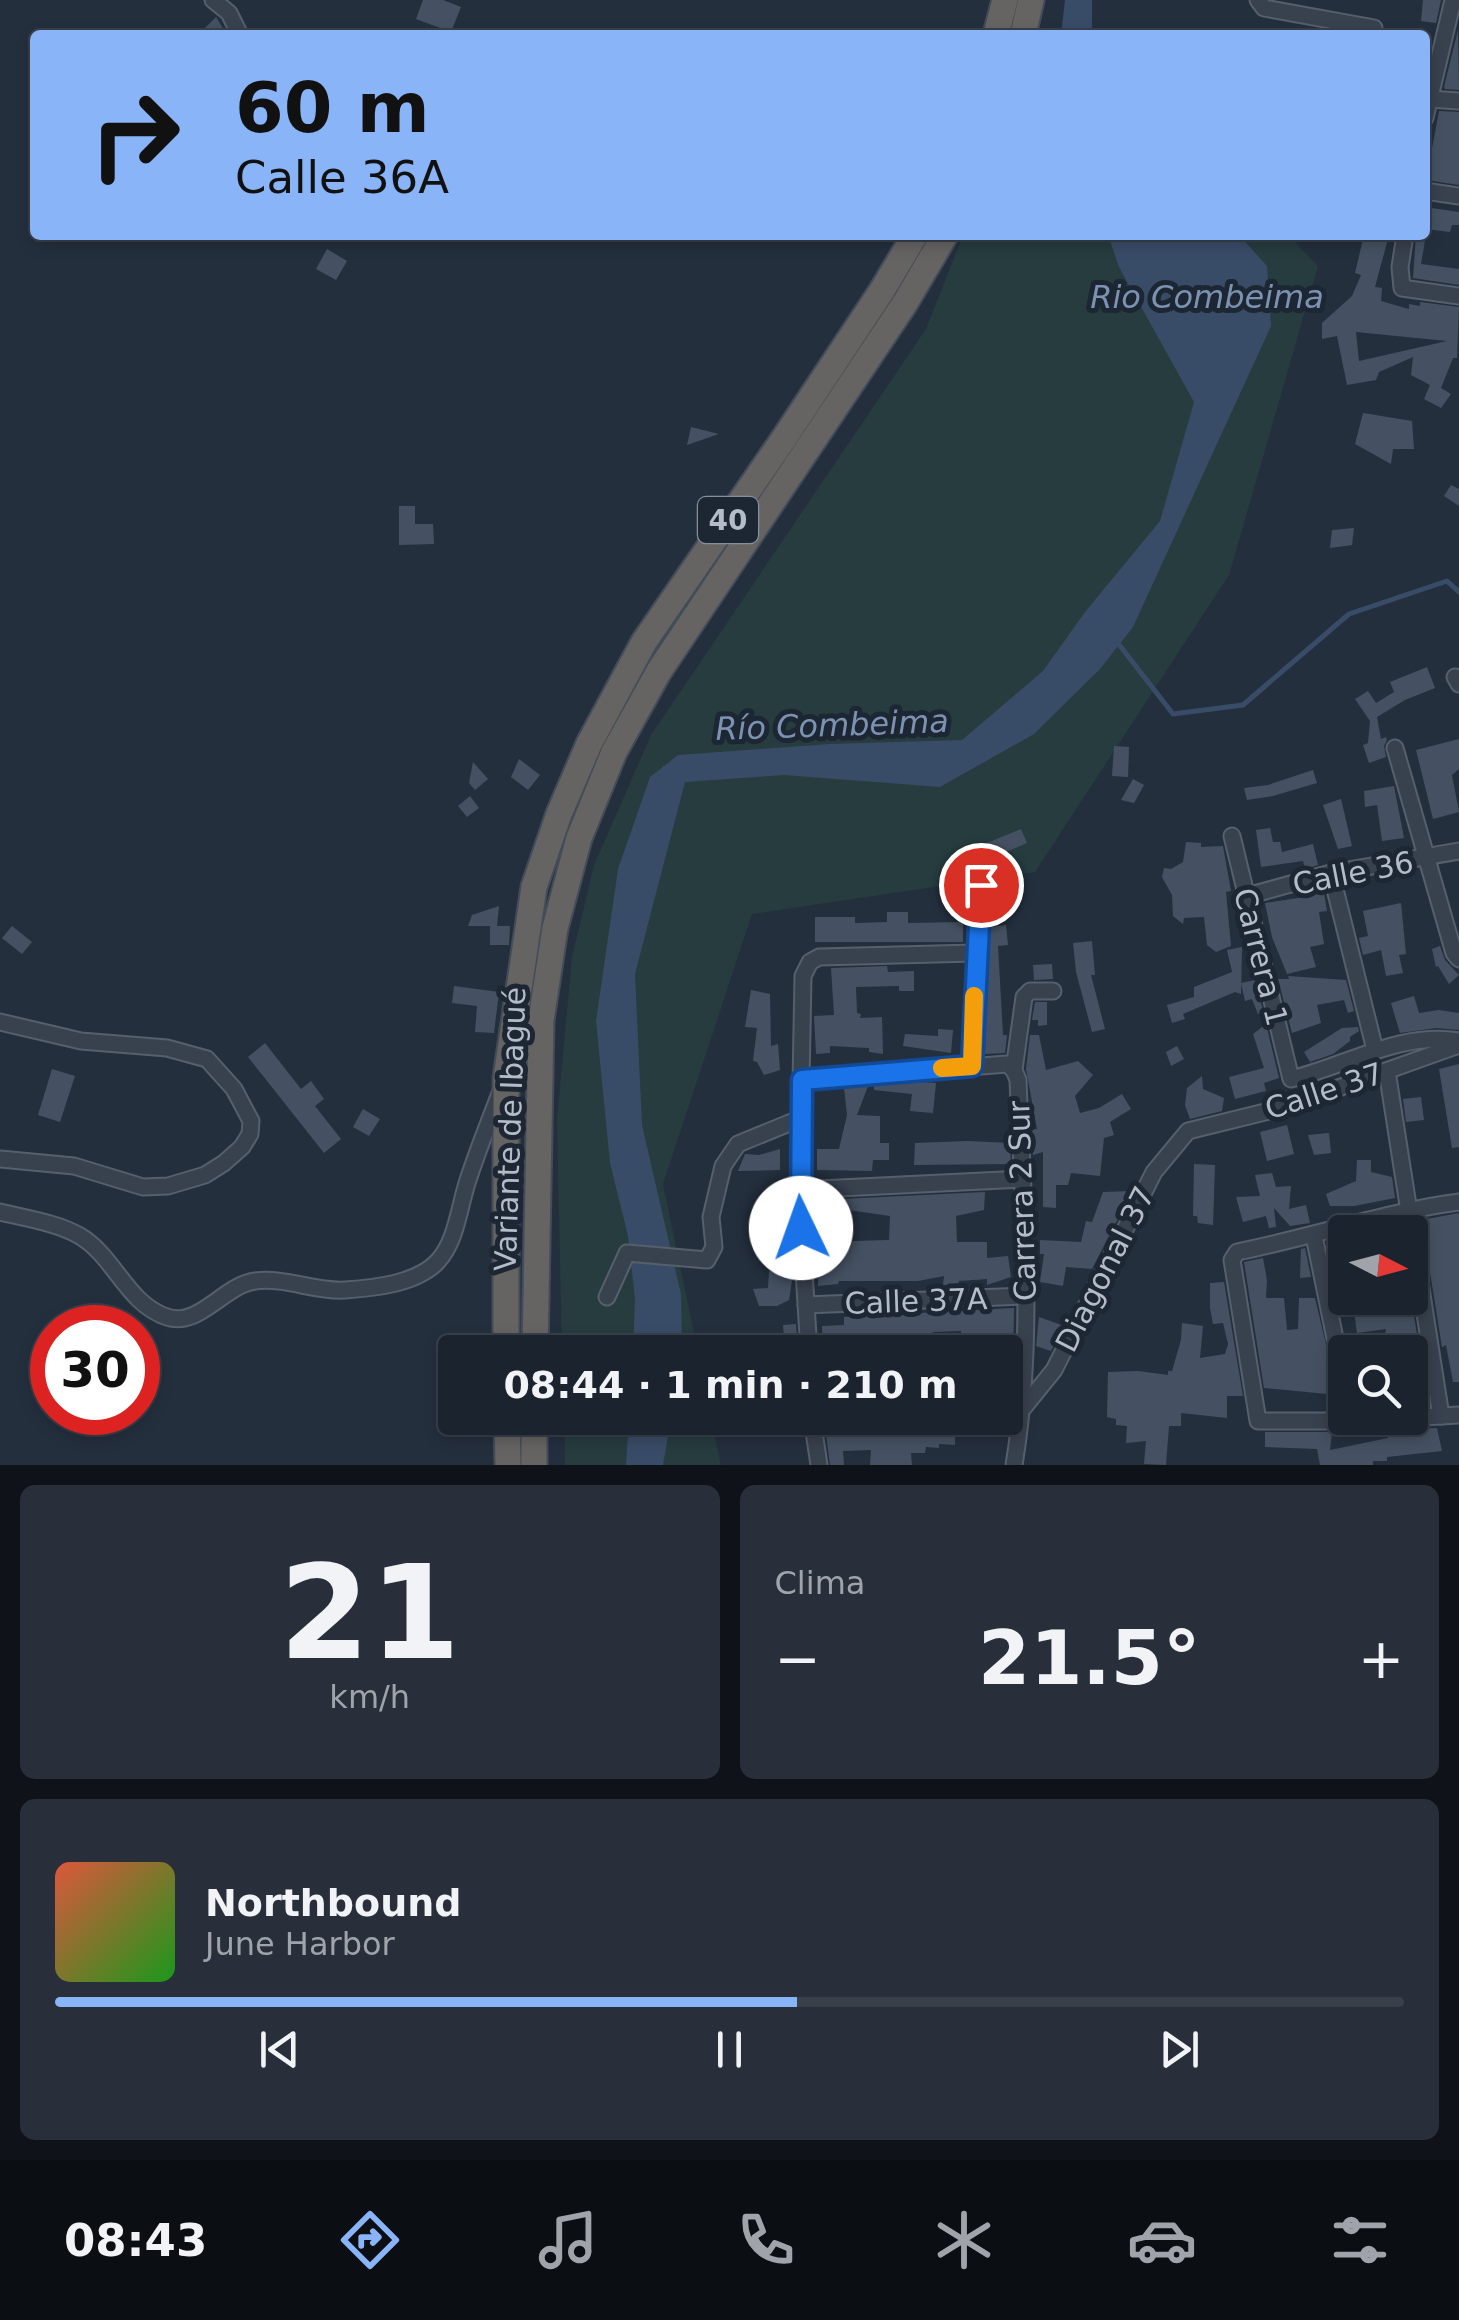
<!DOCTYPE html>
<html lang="es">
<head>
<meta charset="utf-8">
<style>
	:root { --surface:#1b232e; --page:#282f3a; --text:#f1f3f6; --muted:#a0a4aa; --line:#39404a; --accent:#8ab4f8 }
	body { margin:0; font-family:"DejaVu Sans",sans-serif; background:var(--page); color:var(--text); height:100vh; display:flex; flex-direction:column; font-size:38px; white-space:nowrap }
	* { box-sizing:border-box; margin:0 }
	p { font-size:32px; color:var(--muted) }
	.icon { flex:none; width:55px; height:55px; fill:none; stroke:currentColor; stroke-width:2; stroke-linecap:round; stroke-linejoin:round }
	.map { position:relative; height:1465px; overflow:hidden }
	.panel { display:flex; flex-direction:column; gap:20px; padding:20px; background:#0f1319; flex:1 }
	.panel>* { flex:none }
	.guide { position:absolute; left:30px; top:30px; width:1400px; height:210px; border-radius:10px; box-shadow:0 5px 15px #0003,0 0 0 2px var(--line); background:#8ab4f8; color:#111; overflow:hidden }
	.needle { width:65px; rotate:96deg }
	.buttons { position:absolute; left:1328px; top:1215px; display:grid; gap:20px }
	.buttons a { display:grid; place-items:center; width:100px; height:100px; border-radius:10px; background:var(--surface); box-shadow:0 5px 15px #0003,0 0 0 2px var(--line); font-size:50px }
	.speed { position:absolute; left:30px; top:1305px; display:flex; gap:20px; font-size:50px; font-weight:700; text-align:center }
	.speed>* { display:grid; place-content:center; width:130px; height:130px; border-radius:50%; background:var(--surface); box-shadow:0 5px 15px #0003,0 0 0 2px var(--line); line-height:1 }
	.speed .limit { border:15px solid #d22; background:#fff; color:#111 }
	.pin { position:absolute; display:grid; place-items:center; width:85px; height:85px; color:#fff; margin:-42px; border:5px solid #fff; border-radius:50%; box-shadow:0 2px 10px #0007 }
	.me { position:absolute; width:110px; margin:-55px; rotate:357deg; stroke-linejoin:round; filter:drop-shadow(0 0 8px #0008) }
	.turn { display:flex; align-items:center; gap:35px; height:210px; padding:0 40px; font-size:45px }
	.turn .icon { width:130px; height:130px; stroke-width:2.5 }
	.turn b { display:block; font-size:70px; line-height:85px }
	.big { font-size:75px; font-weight:600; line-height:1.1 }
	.panel .card { flex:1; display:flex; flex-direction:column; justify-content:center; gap:15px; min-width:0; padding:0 35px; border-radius:15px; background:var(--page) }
	.panel .dial { align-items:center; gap:0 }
	.dial b { font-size:130px; line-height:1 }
	.song { display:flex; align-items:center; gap:30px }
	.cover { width:120px; height:120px; border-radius:15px; background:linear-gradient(135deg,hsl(10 70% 55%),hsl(120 70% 35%)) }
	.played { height:10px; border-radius:5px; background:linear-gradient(90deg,var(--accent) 55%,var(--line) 55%) }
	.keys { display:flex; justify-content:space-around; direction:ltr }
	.heat { display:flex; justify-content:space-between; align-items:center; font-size:55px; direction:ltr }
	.panel .tiles { flex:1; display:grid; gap:20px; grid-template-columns:1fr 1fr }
	.card:last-child { grid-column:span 2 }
	.trip { position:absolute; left:438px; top:1335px; width:585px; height:100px; border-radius:10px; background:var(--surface); box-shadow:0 5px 15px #0003,0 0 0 2px var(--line); font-weight:600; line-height:100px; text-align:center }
	.dock { display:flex; height:160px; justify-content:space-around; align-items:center; background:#0b0e12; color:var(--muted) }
	.dock .icon { width:70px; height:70px }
	.dock .selected { color:var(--accent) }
	.dock b { font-size:45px; color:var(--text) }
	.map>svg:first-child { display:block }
</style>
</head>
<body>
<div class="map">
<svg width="1459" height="1465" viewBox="0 0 1459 1465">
	<rect width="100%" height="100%" fill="#242f3e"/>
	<g fill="#263c3f">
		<polygon points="963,235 1288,235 1318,266 1229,575 1035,872 752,914 663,1184 698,1352 562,1352 557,1120 572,957 594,865 651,735 926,329"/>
		<polygon points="564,1418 711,1418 721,1465 565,1465"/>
	</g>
	<g fill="#394c67">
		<polygon points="1065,0 1092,0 1092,35 1061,35"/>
		<polygon points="1108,235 1239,235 1267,266 1271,326 1133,627 1100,669 1034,734 940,787 784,775 685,782 635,974 642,1125 681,1294 682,1352 633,1352 635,1299 628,1236 610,1163 596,1021 618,869 650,777 678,755 829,744 962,740 1043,671 1085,612 1160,521 1194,402 1119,267"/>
		<polygon points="629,1418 671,1418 663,1465 626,1465"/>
	</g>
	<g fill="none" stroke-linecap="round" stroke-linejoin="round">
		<polyline stroke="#394c67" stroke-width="5" points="1117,642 1173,714 1243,705 1349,614 1447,581 1459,592"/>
	</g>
	<g fill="#455162" fill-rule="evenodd">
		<polygon points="423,0 443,0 461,7 451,32 416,19"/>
		<polygon points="1423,0 1441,0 1436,23 1421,21"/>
		<polygon points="216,17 227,35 198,35"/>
		<polygon points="1458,30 1459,90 1445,89 1444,87"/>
		<polygon points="1439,111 1459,112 1459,185 1426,180"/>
		<polygon points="1425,207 1459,212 1459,225 1452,225 1450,232 1425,229"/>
		<path d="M 1364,235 L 1389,235 L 1375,287 L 1382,288 L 1381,301 L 1409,309 L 1409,304 L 1420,306 L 1420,302 L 1459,307 L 1457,358 L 1453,358 L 1441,388 L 1451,394 L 1441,408 L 1424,399 L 1430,385 L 1411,375 L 1413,357 L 1379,372 L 1376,380 L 1347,385 L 1337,336 L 1322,339 L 1322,323 L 1352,296 L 1361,275 L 1355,273 ZM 1356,332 L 1447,341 L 1359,361 Z"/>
		<polygon points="1416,235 1426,235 1421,264 1459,269 1459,285 1413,278"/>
		<polygon points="327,249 347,261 336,280 316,269"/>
		<polygon points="1363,413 1412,421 1414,449 1393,449 1391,464 1355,444"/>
		<polygon points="691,427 719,434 687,445"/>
		<polygon points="1451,485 1459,489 1459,506 1444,496"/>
		<polygon points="399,506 415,506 415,524 433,524 434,544 399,545"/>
		<polygon points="1354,528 1352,545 1330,548 1332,530"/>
		<polygon points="1427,667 1435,688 1405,700 1377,717 1381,739 1386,737 1387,740 1384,746 1386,757 1369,763 1363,745 1368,743 1370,721 1355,699 1368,691 1376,703 1394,692 1390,682"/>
		<polygon points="1459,739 1459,769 1452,775 1459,812 1433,819 1416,750"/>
		<polygon points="1114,746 1129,747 1128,777 1112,776"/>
		<polygon points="519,759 540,775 528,790 511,777"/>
		<polygon points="473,762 488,779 475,790 469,783"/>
		<polygon points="1313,770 1317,783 1273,796 1247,800 1244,788 1268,785"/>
		<polygon points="1133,779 1144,785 1134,803 1121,800"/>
		<polygon points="1394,786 1404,838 1382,841 1377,805 1365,807 1364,791"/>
		<polygon points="470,796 479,808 467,817 458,806"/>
		<polygon points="1341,799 1352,846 1338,849 1323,805"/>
		<polygon points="1270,828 1273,842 1280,842 1282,852 1313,844 1318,865 1305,869 1303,861 1261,867 1256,830"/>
		<polygon points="1021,829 1027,843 990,859 976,863 965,852"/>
		<polygon points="1186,842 1201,843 1201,847 1223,846 1231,891 1226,892 1231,946 1216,952 1207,945 1204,917 1184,918 1183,924 1173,916 1172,895 1162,877 1164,868 1171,869 1183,862"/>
		<polygon points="1323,887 1327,911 1319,912 1324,944 1310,947 1316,967 1287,974 1272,937 1265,903 1311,896 1310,890"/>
		<polygon points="1401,903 1406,954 1399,955 1403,973 1386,976 1381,950 1363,955 1359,938 1368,936 1363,911"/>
		<polygon points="499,906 497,926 468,926 472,915"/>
		<polygon points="887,912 908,912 908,923 963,922 963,942 815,942 815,917 855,917 855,923 887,922"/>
		<polygon points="1006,925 1008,945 998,946 1003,1035 1007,1035 1005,1053 985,1054 989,927"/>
		<polygon points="12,926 32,942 22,954 2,938"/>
		<polygon points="490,926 510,926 509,945 490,945"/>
		<polygon points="1092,941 1095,975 1091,975 1105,1029 1092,1032 1076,972 1073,943"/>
		<polygon points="1440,946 1445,960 1459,975 1449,984 1438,966 1436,967 1432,949"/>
		<polygon points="1242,947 1241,994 1235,992 1183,1014 1185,1019 1172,1023 1167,1005 1194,997 1194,987 1232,972 1227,950"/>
		<polygon points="1052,964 1053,979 1034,980 1033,965"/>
		<polygon points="887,966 888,972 914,971 914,991 899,991 899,986 856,987 857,1013 861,1014 860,1018 882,1017 883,1054 869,1052 869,1048 830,1046 830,1053 816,1054 814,1016 834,1015 831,968"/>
		<polygon points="1288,976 1346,980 1354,1011 1348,1013 1344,1000 1317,1005 1321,1023 1292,1033 1278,979 1289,979"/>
		<polygon points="1255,980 1264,1014 1258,1014 1252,999 1245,1001 1241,983"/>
		<polygon points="454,986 499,992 494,1033 475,1032 477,1006 452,1003"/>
		<polygon points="751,990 770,994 771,1046 778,1044 780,1070 764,1075 757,1062 753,1061 757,1028 745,1027"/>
		<polygon points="1414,996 1419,1013 1439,1010 1459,1013 1459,1030 1436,1028 1400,1033 1391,1003"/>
		<polygon points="1035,1002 1047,1002 1047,1025 1038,1026 1038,1020 1032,1020"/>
		<polygon points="1266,1024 1279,1078 1264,1083 1266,1091 1235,1099 1229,1077 1264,1068 1253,1034"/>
		<polygon points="1358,1027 1359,1031 1350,1037 1350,1041 1333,1054 1310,1062 1304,1052 1342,1028"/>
		<polygon points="938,1029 953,1030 951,1053 903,1046 905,1034 938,1036"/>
		<polygon points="1030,1035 1039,1035 1046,1070 1078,1061 1093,1075 1075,1096 1080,1113 1099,1108 1122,1094 1131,1109 1110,1122 1114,1135 1104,1138 1100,1176 1071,1173 1068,1185 1056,1185 1056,1208 1043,1207 1043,1152 1033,1155 1031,1130 1037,1129 1026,1069"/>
		<polygon points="265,1043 301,1089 311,1081 324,1099 315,1106 341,1139 324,1153 248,1057"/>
		<polygon points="1177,1046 1184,1059 1171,1066 1166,1052"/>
		<polygon points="1459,1064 1459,1147 1452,1148 1439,1069"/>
		<polygon points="52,1069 75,1076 60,1122 38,1115"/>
		<polygon points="1202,1076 1203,1089 1224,1098 1222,1111 1190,1119 1185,1105 1187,1088"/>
		<polygon points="921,1082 936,1083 933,1113 910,1111 912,1094 874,1090 874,1086"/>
		<polygon points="868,1086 857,1115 880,1116 880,1143 889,1143 889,1160 873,1160 872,1171 817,1170 817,1149 839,1149 847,1115 844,1088"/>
		<polygon points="1421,1097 1424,1120 1406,1122 1403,1099"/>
		<polygon points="363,1109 380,1119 369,1136 353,1127"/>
		<polygon points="1287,1125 1294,1154 1267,1161 1260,1132"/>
		<polygon points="1329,1133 1331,1153 1314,1155 1308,1135"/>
		<polygon points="968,1141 1010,1143 1011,1164 914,1165 915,1143"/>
		<polygon points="780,1149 780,1170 738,1171 745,1154 759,1155"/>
		<polygon points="1357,1160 1371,1160 1371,1172 1392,1177 1395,1198 1354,1206 1330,1206 1326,1194 1356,1181"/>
		<polygon points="1194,1164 1215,1165 1213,1225 1198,1223 1197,1216 1193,1216"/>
		<polygon points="1272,1173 1276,1187 1291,1186 1289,1209 1306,1205 1310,1223 1290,1226 1274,1208 1276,1227 1269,1228 1266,1216 1243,1222 1236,1197 1260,1196 1255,1175"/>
		<polygon points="1132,1191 1092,1269 1066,1267 1063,1286 1040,1282 1044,1254 1040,1254 1040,1240 1081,1242 1086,1221 1092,1222 1103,1192"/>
		<polygon points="985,1192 984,1210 956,1216 957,1242 987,1242 987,1258 1008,1256 1011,1277 987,1285 987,1279 959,1281 958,1286 943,1285 944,1276 918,1281 839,1281 838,1284 818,1286 820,1242 889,1240 890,1216 834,1208 835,1218 818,1219 820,1200"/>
		<polygon points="1459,1213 1459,1382 1453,1382 1446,1345 1442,1347 1429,1266 1430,1247 1422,1220"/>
		<polygon points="777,1237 791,1239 793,1275 789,1300 777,1306 759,1306 753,1289 768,1288 769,1271 786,1273"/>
		<polygon points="1305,1248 1311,1277 1300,1278 1301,1249"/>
		<polygon points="1263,1258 1267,1280 1266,1298 1284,1298 1287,1330 1298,1329 1299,1298 1315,1298 1338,1395 1264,1388 1244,1262"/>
		<polygon points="1224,1282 1243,1396 1227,1396 1227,1418 1181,1413 1181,1426 1169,1426 1166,1465 1144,1464 1146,1441 1126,1443 1127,1426 1116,1425 1116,1419 1107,1417 1108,1372 1138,1371 1168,1375 1168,1371 1172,1371 1181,1340 1182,1323 1203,1326 1200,1358 1225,1354 1228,1344 1223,1323 1213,1324 1210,1308 1210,1283"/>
		<polygon points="1410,1291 1426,1391 1410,1391 1410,1352 1382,1352 1386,1329 1357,1333 1354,1311 1350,1311 1349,1298 1370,1298 1372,1311 1396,1307 1394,1298 1410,1298"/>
		<polygon points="1014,1308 1013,1360 1005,1357 1005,1352 961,1346 961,1331 933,1332 933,1337 923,1336 924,1348 910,1349 909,1344 869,1340 869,1343 844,1346 845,1352 823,1352 822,1326 844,1325 844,1317"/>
		<polygon points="1039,1317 1064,1326 1051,1351 1036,1346"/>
		<polygon points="796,1324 797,1339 784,1338 783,1325"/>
		<polygon points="941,1418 955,1418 955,1445 939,1444 939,1448 926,1447 925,1453 911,1453 912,1465 870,1465 871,1450 843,1451 844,1465 830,1465 825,1426 894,1426 894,1423 941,1421"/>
		<polygon points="1437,1428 1442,1451 1387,1457 1387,1461 1373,1461 1373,1465 1320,1465 1317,1449 1265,1447 1265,1432 1332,1432 1330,1450 1388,1438 1388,1430"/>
	</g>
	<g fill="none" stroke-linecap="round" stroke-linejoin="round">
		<defs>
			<g id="minor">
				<polyline points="213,0 229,13 240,35"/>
				<polyline points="1258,0 1264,8 1374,28"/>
				<polyline points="1429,99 1459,101"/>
				<polyline points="1425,118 1453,0 1459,1"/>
				<polyline points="1425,191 1459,196"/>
				<polyline points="1405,235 1400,267 1402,288 1459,296"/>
				<polyline points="1455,677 1459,684"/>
				<polyline points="1395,748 1454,953 1459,959"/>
				<path d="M 1232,836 L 1291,1079 C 1346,1066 1400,1031 1459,1041"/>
				<polyline points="1331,873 1375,1050"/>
				<polyline points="1247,896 1331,873 1459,851"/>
				<polyline points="0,1022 81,1041 167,1048 207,1059 234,1089 251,1121 250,1134 242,1147 224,1163 205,1175 168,1186 143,1187 74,1166 0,1159"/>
				<polyline points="972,1066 975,953 981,885"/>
				<polyline points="1387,1071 1441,1416"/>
				<polyline points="801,1080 1007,1064 1014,1070"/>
				<polyline points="799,1190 1022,1179"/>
				<path d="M 1459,1202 C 1384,1212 1312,1237 1237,1252 L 1232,1260 L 1258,1421 L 1352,1421 L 1459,1415"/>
				<path d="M 0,1212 C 25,1218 58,1223 80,1236 C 115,1257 127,1304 167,1317 C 199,1328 224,1285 255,1281 C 285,1277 316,1292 345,1290 C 374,1288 417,1284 438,1261 C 456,1241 459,1209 467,1183 C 477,1152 489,1122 501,1091"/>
				<polyline points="1314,1236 1345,1387"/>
				<polyline points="607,1297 627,1253 707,1260 714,1247 711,1217 723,1166 738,1144 799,1119"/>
				<polyline points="806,1305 1026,1296"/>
				<polyline points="809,1352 799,1190 803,976 810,962 819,957 975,953"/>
				<polyline points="1005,1408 1024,1407 1054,1370 1154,1172 1188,1131 1285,1107 1459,1045"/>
				<polyline points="812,1418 819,1465"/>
				<path d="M 1014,1465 C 1035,1338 1023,1208 1018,1080 L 1014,1070 L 1024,997 L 1030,991 L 1053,991"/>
			</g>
			<g id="trunk">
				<polyline points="996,35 1005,0"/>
				<polyline points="1023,35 1031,0"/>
				<polyline points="506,1352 506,1078 534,887 559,814 589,744 644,642 783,440 883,289 915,235"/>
				<polyline points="535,1352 541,1020 555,928 579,838 614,752 659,671 905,303 945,235"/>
				<polyline points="507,1418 508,1465"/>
				<polyline points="534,1465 534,1418"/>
			</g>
		</defs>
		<use href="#minor" stroke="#565f6c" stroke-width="19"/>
		<use href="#trunk" stroke="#434c59" stroke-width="29"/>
		<use href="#minor" stroke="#38414e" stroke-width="15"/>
		<use href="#trunk" stroke="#656462" stroke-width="25"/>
	</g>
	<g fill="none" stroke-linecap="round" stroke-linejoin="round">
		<defs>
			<polyline id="route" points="801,1228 802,1080 972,1066 981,885"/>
		</defs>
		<use href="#route" stroke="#114b97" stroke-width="25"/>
		<use href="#route" stroke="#1a73e8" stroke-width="18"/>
		<polyline stroke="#f59e0b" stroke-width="18" points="942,1068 972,1066 974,996"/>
	</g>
	<g text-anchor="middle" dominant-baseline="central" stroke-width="10" stroke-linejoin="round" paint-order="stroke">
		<rect fill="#1d2633" stroke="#878f9c" stroke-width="2.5" x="698" y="497" width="60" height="46" rx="8"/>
		<g font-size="28" font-weight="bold" fill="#b4bcc9">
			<text x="728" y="520">40</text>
		</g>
		<g font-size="30" fill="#b4bcc9" stroke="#1d2633">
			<text transform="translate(1353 873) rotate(-11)">Calle 36</text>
			<text transform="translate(1261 957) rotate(76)">Carrera 1</text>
			<text transform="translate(1324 1091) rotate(-18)">Calle 37</text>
			<text transform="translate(510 1129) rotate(-88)">Variante de Ibagué</text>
			<text transform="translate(1022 1201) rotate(-92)">Carrera 2 Sur</text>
			<text transform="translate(1105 1269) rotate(-63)">Diagonal 37</text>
			<text transform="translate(916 1301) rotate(-2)">Calle 37A</text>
		</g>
		<g font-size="32" font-style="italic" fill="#7c92b1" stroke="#1d2633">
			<text x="1207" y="297">Rio Combeima</text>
			<text transform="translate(832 725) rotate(-2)">Río Combeima</text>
		</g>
	</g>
</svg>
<div class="buttons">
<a><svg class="needle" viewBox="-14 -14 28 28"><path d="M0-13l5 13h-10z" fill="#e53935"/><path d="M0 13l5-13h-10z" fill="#a0a4aa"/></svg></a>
<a><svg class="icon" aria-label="search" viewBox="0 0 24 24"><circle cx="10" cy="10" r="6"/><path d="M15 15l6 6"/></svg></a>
</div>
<div class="speed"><div class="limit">30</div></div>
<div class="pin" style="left:981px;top:885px;background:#d93025"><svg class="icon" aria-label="arrive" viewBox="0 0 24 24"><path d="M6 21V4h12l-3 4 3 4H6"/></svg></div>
<svg class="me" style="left:801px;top:1228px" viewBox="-20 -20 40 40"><circle r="19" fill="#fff"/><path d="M0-13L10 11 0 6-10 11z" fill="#1a73e8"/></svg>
<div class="trip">08:44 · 1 min · 210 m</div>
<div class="guide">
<div class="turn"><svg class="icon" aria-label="right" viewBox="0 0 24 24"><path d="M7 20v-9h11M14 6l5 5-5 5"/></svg><div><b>60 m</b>Calle 36A</div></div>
</div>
</div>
<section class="panel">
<div class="tiles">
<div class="card dial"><b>21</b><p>km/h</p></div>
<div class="card"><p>Clima</p>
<div class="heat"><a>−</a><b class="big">21.5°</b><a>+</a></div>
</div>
<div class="card">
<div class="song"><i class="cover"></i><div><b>Northbound</b><p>June Harbor</p></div></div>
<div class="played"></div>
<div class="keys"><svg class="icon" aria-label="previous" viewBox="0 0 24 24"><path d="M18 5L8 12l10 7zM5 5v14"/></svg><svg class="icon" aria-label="pause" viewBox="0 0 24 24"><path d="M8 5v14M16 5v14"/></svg><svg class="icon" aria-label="next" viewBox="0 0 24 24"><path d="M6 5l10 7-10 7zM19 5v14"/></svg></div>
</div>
</div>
</section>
<nav class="dock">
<b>08:43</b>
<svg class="icon selected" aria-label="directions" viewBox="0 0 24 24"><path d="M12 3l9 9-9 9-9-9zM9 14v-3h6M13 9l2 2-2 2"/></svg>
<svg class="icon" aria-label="music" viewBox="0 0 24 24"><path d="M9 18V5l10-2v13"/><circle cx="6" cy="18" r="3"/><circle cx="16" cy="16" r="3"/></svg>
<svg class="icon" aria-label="phone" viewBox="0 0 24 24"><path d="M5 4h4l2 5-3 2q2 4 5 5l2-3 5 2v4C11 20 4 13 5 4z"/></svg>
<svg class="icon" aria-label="climate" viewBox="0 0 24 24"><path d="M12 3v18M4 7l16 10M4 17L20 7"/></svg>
<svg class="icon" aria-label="car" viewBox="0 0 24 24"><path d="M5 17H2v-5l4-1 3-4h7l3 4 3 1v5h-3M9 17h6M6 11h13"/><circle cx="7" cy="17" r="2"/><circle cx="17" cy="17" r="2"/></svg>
<svg class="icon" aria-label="filters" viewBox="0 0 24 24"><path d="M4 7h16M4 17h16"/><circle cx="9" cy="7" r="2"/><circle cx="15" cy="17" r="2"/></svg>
</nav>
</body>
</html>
